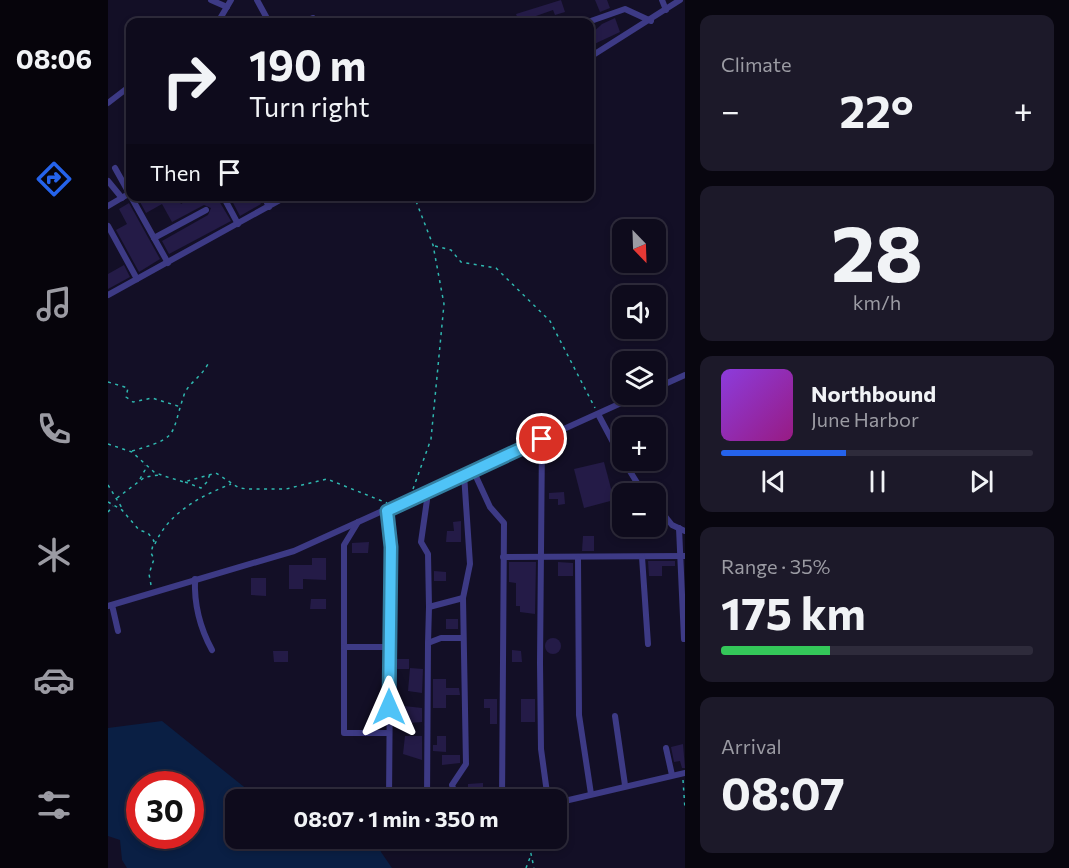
<!DOCTYPE html>
<html lang="en">
<head>
<meta charset="utf-8">
<style>
	:root { --surface:#0e0b1c; --page:#1c1929; --text:#f1f3f6; --muted:#9b9ba3; --line:#2e2b3b; --accent:#2563eb }
	body { margin:0; font-family:Commissioner,sans-serif; background:var(--page); color:var(--text); height:100vh; display:flex; flex-direction:column; font-size:22px; white-space:nowrap }
	* { box-sizing:border-box; margin:0 }
	p { font-size:20px; color:var(--muted) }
	.icon { flex:none; width:33px; height:33px; fill:none; stroke:currentColor; stroke-width:2; stroke-linecap:round; stroke-linejoin:round }
	.map { position:relative; flex:1; overflow:hidden }
	.panel { display:flex; flex-direction:column; gap:15px; padding:15px; background:#08060f; width:384px }
	.panel>* { flex:none }
	.hud { position:absolute; left:18px; top:18px; width:468px; height:183px; border-radius:12px; box-shadow:0 3px 9px #0003,0 0 0 2px var(--line); background:#0e0b1c; color:var(--text); overflow:hidden }
	.needle { width:39px; rotate:157deg }
	.fabs { position:absolute; left:504px; top:219px; display:grid; gap:12px }
	.fabs a { display:grid; place-items:center; width:54px; height:54px; border-radius:12px; background:var(--surface); box-shadow:0 3px 9px #0003,0 0 0 2px var(--line); font-size:30px }
	.speed { position:absolute; left:18px; top:771px; display:flex; gap:12px; font-size:30px; font-weight:700; text-align:center }
	.speed>* { display:grid; place-content:center; width:78px; height:78px; border-radius:50%; background:var(--surface); box-shadow:0 3px 9px #0003,0 0 0 2px var(--line); line-height:1 }
	.speed .limit { border:9px solid #d22; background:#fff; color:#111 }
	.pin { position:absolute; display:grid; place-items:center; width:51px; height:51px; color:#fff; margin:-26px; border:3px solid #fff; border-radius:50%; box-shadow:0 2px 6px #0007 }
	.me { position:absolute; width:66px; margin:-33px; rotate:0deg; stroke-linejoin:round; filter:drop-shadow(0 0 4px #0008) }
	.turn { display:flex; align-items:center; gap:21px; height:126px; padding:0 24px; font-size:27px }
	.turn .icon { width:78px; height:78px; stroke-width:2.5 }
	.turn b { display:block; font-size:42px; line-height:51px }
	.then { display:flex; align-items:center; height:57px; padding:0 24px; background:#0003; gap:12px; font-size:22px }
	.big { font-size:45px; font-weight:700; line-height:1.1 }
	.panel .widget { flex:1; display:flex; flex-direction:column; justify-content:center; gap:9px; min-width:0; padding:0 21px; border-radius:12px; background:var(--page) }
	.panel .dial { align-items:center; gap:0 }
	.dial b { font-size:78px; line-height:1 }
	.song { display:flex; align-items:center; gap:18px }
	.cover { width:72px; height:72px; border-radius:9px; background:linear-gradient(135deg,hsl(270 70% 55%),hsl(310 70% 35%)) }
	.played { height:6px; border-radius:3px; background:linear-gradient(90deg,var(--accent) 40%,var(--line) 40%) }
	.keys { display:flex; justify-content:space-around; direction:ltr }
	.heat { display:flex; justify-content:space-between; align-items:center; font-size:33px; direction:ltr }
	.charge { height:9px; border-radius:4px; background:linear-gradient(90deg,#34c759 35%,var(--line) 0) }
	.trip { position:absolute; left:117px; top:789px; width:342px; height:60px; border-radius:12px; background:var(--surface); box-shadow:0 3px 9px #0003,0 0 0 2px var(--line); font-weight:700; line-height:60px; text-align:center }
	main { display:flex; flex:1; min-height:0 }
	.menu { display:flex; flex-direction:column; width:108px; justify-content:space-around; align-items:center; background:#06040b; color:var(--muted) }
	.menu .icon { width:42px; height:42px }
	.menu .selected { color:var(--accent) }
	.menu b { font-size:27px; color:var(--text) }
	.map>svg:first-child { display:block }
</style>
</head>
<body>
<main>
<nav class="menu">
<b>08:06</b>
<svg class="icon selected" aria-label="directions" viewBox="0 0 24 24"><path d="M12 3l9 9-9 9-9-9zM9 14v-3h6M13 9l2 2-2 2"/></svg>
<svg class="icon" aria-label="music" viewBox="0 0 24 24"><path d="M9 18V5l10-2v13"/><circle cx="6" cy="18" r="3"/><circle cx="16" cy="16" r="3"/></svg>
<svg class="icon" aria-label="phone" viewBox="0 0 24 24"><path d="M5 4h4l2 5-3 2q2 4 5 5l2-3 5 2v4C11 20 4 13 5 4z"/></svg>
<svg class="icon" aria-label="climate" viewBox="0 0 24 24"><path d="M12 3v18M4 7l16 10M4 17L20 7"/></svg>
<svg class="icon" aria-label="car" viewBox="0 0 24 24"><path d="M5 17H2v-5l4-1 3-4h7l3 4 3 1v5h-3M9 17h6M6 11h13"/><circle cx="7" cy="17" r="2"/><circle cx="17" cy="17" r="2"/></svg>
<svg class="icon" aria-label="filters" viewBox="0 0 24 24"><path d="M4 7h16M4 17h16"/><circle cx="9" cy="7" r="2"/><circle cx="15" cy="17" r="2"/></svg>
</nav>
<div class="map">
<svg width="577" height="868" viewBox="0 0 577 868">
	<rect width="100%" height="100%" fill="#130f26"/>
	<path fill="#0a1f44" fill-rule="evenodd" d="M 54,721 L 151,799 L 128,800 L 128,838 L 269,839 L 273,852 L 284,868 L 19,868 L 14,860 L 12,840 L 0,836 L 0,728 ZM 82,784 L 82,836 L 32,836 L 32,784 Z"/>
	<g fill="#241b47">
		<polygon points="453,0 457,12 447,15 445,10 411,22 408,14"/>
		<polygon points="487,0 499,0 502,8 492,12"/>
		<polygon points="507,18 512,32 482,46 482,35 494,24"/>
		<polygon points="38,196 69,196 73,204 86,196 108,196 123,221 61,254 54,241 100,215 103,208 96,205 64,222 54,204 38,213 31,200"/>
		<polygon points="133,196 135,200 149,196 153,204 132,216 122,197"/>
		<polygon points="21,203 52,259 31,272 8,230 19,224 11,209"/>
		<polygon points="16,265 22,277 0,289 0,274"/>
		<polygon points="496,462 506,500 476,508 466,469"/>
		<polygon points="456,492 457,504 450,505 450,499 441,499 441,493"/>
		<polygon points="353,521 353,542 338,542 339,531 346,531 345,522"/>
		<polygon points="475,536 486,536 486,551 474,551"/>
		<polygon points="261,542 260,553 244,553 244,543"/>
		<polygon points="204,558 218,558 218,580 195,579 195,589 181,589 181,565 204,565"/>
		<polygon points="540,561 567,561 567,566 554,566 554,576 541,576"/>
		<polygon points="401,562 428,562 427,614 412,612 412,606 408,606 408,583 401,582"/>
		<polygon points="450,562 465,563 465,576 450,576"/>
		<polygon points="326,571 338,572 338,581 326,581"/>
		<polygon points="143,578 158,578 158,596 143,595"/>
		<polygon points="203,599 218,599 218,609 202,609"/>
		<rect x="338" y="619" width="12" height="10"/>
		<circle cx="445" cy="646" r="8"/>
		<polygon points="404,650 413,651 414,662 404,662"/>
		<polygon points="165,651 180,651 180,662 166,662"/>
		<rect x="287" y="659" width="14" height="10"/>
		<polygon points="302,668 315,669 314,693 300,691"/>
		<polygon points="325,679 338,679 338,688 351,688 352,695 338,695 338,708 325,708"/>
		<polygon points="376,699 389,699 389,724 382,724 382,708 376,708"/>
		<rect x="413" y="699" width="14" height="23"/>
		<polygon points="287,705 314,708 314,722 287,724"/>
		<polygon points="297,736 314,736 314,760 295,754"/>
		<polygon points="329,736 338,736 338,752 325,751 325,745 329,745"/>
		<polygon points="575,744 577,768 574,768 572,761 566,762 563,747"/>
		<polygon points="334,755 352,755 352,763 334,765"/>
		<polygon points="375,783 375,796 360,796 360,784"/>
	</g>
	<g fill="none" stroke-linecap="round" stroke-linejoin="round">
		<g stroke="#2fb8b0" stroke-width="1.5" stroke-dasharray="3 4.5" stroke-linecap="butt">
			<polyline points="327,246 343,250 353,262 388,268 442,321 487,408"/>
			<polyline points="0,382 20,388 18,397 25,402 44,398 73,407"/>
			<polyline points="0,444 24,452 46,472 56,476 76,482 108,473 131,488 140,489 178,489 219,479 279,503"/>
			<path d="M 24,451 C 72,437 62,437 76,395 C 80,383 94,377 101,362"/>
			<polyline points="32,479 37,470 37,465"/>
			<polyline points="77,482 93,488 99,482 102,474"/>
			<polyline points="0,485 14,508"/>
			<polyline points="305,489 323,439 336,304 325,245 306,196"/>
			<polyline points="9,498 37,477 51,475"/>
			<polyline points="0,502 14,510 31,530 40,533 46,541 43,553 46,559 41,574 43,585"/>
			<polyline points="0,512 5,506"/>
			<path d="M 47,544 C 61,512 93,496 123,484"/>
			<polyline points="575,780 577,809"/>
			<polyline points="423,838 422,849 426,868"/>
			<polyline points="418,868 423,855"/>
		</g>
		<g stroke="#3d3a85" stroke-width="6">
			<polyline points="103,0 119,7"/>
			<polyline points="149,0 161,22"/>
			<polyline points="554,0 558,10"/>
			<polyline points="215,20 217,22"/>
			<polyline points="110,22 123,0"/>
			<polyline points="195,22 205,18"/>
			<polyline points="480,22 517,9 543,21"/>
			<polyline points="482,57 572,0"/>
			<polyline points="0,103 22,86"/>
			<polyline points="7,168 60,263"/>
			<polyline points="0,181 14,198"/>
			<polyline points="115,196 130,224"/>
			<polyline points="156,196 161,207"/>
			<polyline points="0,206 22,193"/>
			<polyline points="0,226 29,279"/>
			<polyline points="46,238 98,210"/>
			<polyline points="0,295 179,196"/>
			<polyline points="548,388 577,375"/>
			<polyline points="490,414 514,459"/>
			<polyline points="434,439 432,663 433,749 440,800"/>
			<polyline points="515,460 536,494"/>
			<polyline points="365,470 382,507 396,523 394,800"/>
			<polyline points="316,492 319,500 313,542 320,554 321,607"/>
			<polyline points="548,505 564,525 577,531"/>
			<polyline points="279,511 283,547 281,800"/>
			<polyline points="250,522 236,545 236,733 281,733"/>
			<polyline points="571,528 576,639"/>
			<polyline points="395,557 577,556"/>
			<polyline points="534,557 540,644"/>
			<polyline points="470,558 471,715 483,794"/>
			<path d="M 87,579 C 86,604 92,628 104,650"/>
			<polyline points="4,605 10,631"/>
			<polyline points="0,606 186,551 533,394"/>
			<polyline points="320,643 321,607 355,598"/>
			<polyline points="236,647 281,647"/>
			<polyline points="507,716 517,785"/>
			<polyline points="558,748 564,775"/>
			<polyline points="319,800 320,643 333,638 355,638"/>
			<polyline points="349,800 344,785 358,764 355,598 362,564 356,474"/>
			<polyline points="448,803 577,773"/>
		</g>
	</g>
	<g fill="none" stroke-linecap="round" stroke-linejoin="round">
		<defs>
			<polyline id="route" points="281,707 283,547 279,511 434,439"/>
		</defs>
		<use href="#route" stroke="#337fa1" stroke-width="15"/>
		<use href="#route" stroke="#4fc3f7" stroke-width="10"/>
	</g>
</svg>
<div class="fabs">
<a><svg class="needle" viewBox="-14 -14 28 28"><path d="M0-13l5 13h-10z" fill="#e53935"/><path d="M0 13l5-13h-10z" fill="#9b9ba3"/></svg></a>
<a><svg class="icon" aria-label="sound" viewBox="0 0 24 24"><path d="M4 9h4l5-4v14l-5-4H4zM17 9q2 3 0 6"/></svg></a>
<a><svg class="icon" aria-label="layers" viewBox="0 0 24 24"><path d="M12 4l9 5-9 5-9-5zM3 14l9 5 9-5"/></svg></a>
<a>+</a>
<a>−</a>
</div>
<div class="speed"><div class="limit">30</div></div>
<div class="pin" style="left:434px;top:439px;background:#d93025"><svg class="icon" aria-label="arrive" viewBox="0 0 24 24"><path d="M6 21V4h12l-3 4 3 4H6"/></svg></div>
<svg class="me" style="left:281px;top:707px" viewBox="-20 -20 40 40"><path d="M0-17L14 15 0 8-14 15z" fill="#4fc3f7" stroke="#fff" stroke-width="4"/></svg>
<div class="trip">08:07 · 1 min · 350 m</div>
<div class="hud">
<div class="turn"><svg class="icon" aria-label="right" viewBox="0 0 24 24"><path d="M7 20v-9h11M14 6l5 5-5 5"/></svg><div><b>190 m</b>Turn right</div></div>
<div class="then">Then<svg class="icon" aria-label="arrive" viewBox="0 0 24 24"><path d="M6 21V4h12l-3 4 3 4H6"/></svg></div>
</div>
</div>
<section class="panel">
<div class="widget"><p>Climate</p>
<div class="heat"><a>−</a><b class="big">22°</b><a>+</a></div>
</div>
<div class="widget dial"><b>28</b><p>km/h</p></div>
<div class="widget">
<div class="song"><i class="cover"></i><div><b>Northbound</b><p>June Harbor</p></div></div>
<div class="played"></div>
<div class="keys"><svg class="icon" aria-label="previous" viewBox="0 0 24 24"><path d="M18 5L8 12l10 7zM5 5v14"/></svg><svg class="icon" aria-label="pause" viewBox="0 0 24 24"><path d="M8 5v14M16 5v14"/></svg><svg class="icon" aria-label="next" viewBox="0 0 24 24"><path d="M6 5l10 7-10 7zM19 5v14"/></svg></div>
</div>
<div class="widget"><p>Range · 35%</p><b class="big">175 km</b><div class="charge"></div></div>
<div class="widget"><p>Arrival</p><b class="big">08:07</b></div>
</section>
</main>
</body>
</html>
